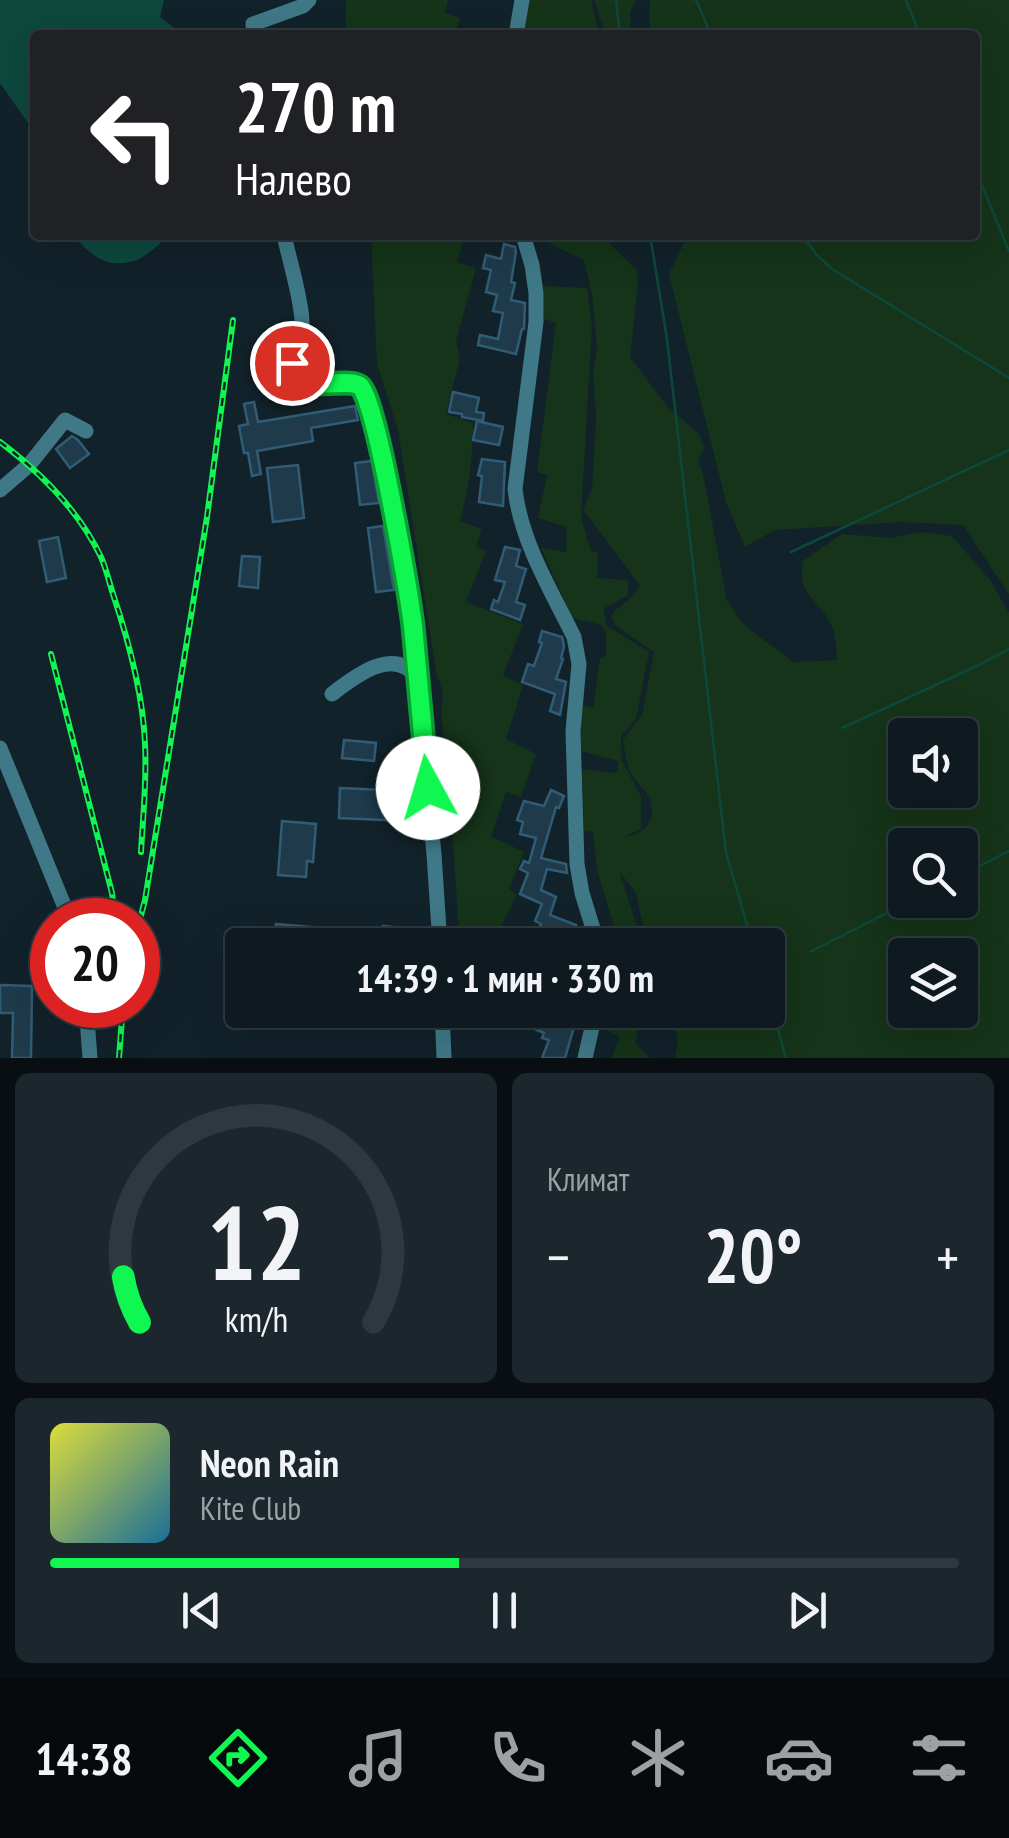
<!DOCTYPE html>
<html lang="ru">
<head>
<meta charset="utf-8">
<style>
	:root { --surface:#0e1a20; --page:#1c272d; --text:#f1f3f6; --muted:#9ba1a5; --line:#2e383e; --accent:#0ff750 }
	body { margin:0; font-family:"PT Sans Narrow",sans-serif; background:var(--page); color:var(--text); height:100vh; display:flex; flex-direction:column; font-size:38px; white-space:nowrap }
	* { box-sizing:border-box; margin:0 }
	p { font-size:32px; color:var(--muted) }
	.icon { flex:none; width:55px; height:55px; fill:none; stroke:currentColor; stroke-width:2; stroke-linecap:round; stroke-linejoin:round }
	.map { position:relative; height:1058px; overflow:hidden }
	.panel { display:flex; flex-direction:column; gap:15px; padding:15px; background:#080e12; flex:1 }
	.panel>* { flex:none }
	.hud { position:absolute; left:30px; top:30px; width:950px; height:210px; border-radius:10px; box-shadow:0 10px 40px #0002,0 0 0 2px var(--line); background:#202124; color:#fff; overflow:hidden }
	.tools { position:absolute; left:888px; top:718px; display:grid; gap:20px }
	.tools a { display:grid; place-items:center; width:90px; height:90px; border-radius:10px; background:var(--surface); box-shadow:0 10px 40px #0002,0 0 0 2px var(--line); font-size:50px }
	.speed { position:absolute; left:30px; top:898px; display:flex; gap:20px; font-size:50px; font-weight:700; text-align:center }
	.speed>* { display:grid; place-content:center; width:130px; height:130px; border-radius:50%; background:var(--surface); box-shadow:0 10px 40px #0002,0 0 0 2px var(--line); line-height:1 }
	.speed .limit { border:15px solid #d22; background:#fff; color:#111 }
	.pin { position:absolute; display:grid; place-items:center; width:85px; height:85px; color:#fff; margin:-42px; border:5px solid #fff; border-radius:50%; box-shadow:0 2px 10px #0007 }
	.me { position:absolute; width:110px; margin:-55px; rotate:354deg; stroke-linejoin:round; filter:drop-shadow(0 0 8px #0008) }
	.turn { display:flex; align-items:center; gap:35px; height:210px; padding:0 40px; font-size:45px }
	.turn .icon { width:130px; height:130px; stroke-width:2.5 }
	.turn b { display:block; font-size:70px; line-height:85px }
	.big { font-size:75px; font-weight:600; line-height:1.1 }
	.panel .tile { flex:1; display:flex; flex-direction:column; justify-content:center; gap:15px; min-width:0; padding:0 35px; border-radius:15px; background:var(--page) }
	.panel .dial { align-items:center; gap:0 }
	.dial svg { height:260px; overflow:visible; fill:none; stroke:var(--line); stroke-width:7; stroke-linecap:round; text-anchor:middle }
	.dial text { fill:var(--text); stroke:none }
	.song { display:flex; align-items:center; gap:30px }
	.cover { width:120px; height:120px; border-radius:15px; background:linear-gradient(135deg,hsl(60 70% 55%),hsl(200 70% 35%)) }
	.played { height:10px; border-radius:5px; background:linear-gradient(90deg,var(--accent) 45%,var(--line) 45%) }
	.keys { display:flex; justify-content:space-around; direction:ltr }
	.heat { display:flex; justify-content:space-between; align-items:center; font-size:55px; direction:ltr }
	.panel .tiles { flex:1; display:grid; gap:15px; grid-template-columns:1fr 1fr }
	.tile:last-child { grid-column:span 2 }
	.trip { position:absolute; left:225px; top:928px; width:560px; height:100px; border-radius:10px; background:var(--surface); box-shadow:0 10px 40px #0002,0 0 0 2px var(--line); font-weight:600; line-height:100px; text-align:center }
	.dock { display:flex; height:160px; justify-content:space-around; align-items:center; background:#060a0d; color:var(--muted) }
	.dock .icon { width:70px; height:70px }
	.dock .selected { color:var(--accent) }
	.dock b { font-size:45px; color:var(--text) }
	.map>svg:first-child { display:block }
</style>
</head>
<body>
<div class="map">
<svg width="1009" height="1058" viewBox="0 0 1009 1058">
	<rect width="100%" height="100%" fill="#12222a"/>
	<g fill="#153419" fill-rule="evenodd">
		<polygon points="346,0 448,0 445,13 460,18 455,35 346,35"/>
		<polygon points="526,0 591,0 599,35 547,35 521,29"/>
		<polygon points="594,0 636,0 630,12 631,35 606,35"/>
		<polygon points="650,0 1009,0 1009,594 963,525 901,522 775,530 745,547 726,502 669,274 688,235 975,235 975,35 649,35"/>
		<path d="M 371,235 L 465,235 L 457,262 L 476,268 L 456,341 L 460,358 L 446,414 L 473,423 C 473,456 469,489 460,521 L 482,529 L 476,546 L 486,551 L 466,602 L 523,624 L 503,676 L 523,685 L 506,739 L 536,754 L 521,797 L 506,792 L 491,836 L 524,852 L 509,889 L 517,894 L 499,930 L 516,939 L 513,945 L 459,945 C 456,870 450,796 442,721 C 440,703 447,694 437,677 L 398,430 L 377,364 Z"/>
		<path d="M 541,235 L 600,235 L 636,269 L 638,283 L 630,357 L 666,405 L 699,434 L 704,448 L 698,461 L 703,474 L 727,601 L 745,626 L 793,662 L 837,660 C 836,650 836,636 832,627 C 819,596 797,599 803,561 L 842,534 L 891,538 L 920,532 L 952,536 L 990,580 L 1009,613 L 1009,1058 L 675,1058 L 678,1043 L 672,1010 L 768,1010 L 768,945 L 650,945 L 646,940 L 636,893 L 619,871 L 643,945 L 620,945 L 597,870 L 593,832 L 584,831 L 582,769 L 617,773 L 618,761 L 581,751 L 581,705 L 593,708 L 600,658 L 606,656 L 606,633 L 602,625 L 572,618 L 541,548 L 566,552 L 567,527 L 538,518 L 547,475 L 537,472 L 556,323 L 544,319 L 543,286 L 587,288 L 592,326 L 581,518 L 591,551 L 598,553 L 597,578 L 628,580 L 628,595 L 603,609 L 607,626 L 649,652 L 636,719 L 621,736 L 621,759 L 641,796 L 641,829 L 624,837 C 645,835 658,819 649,798 C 645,788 634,781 630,772 C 626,763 625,750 623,740 L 642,715 L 654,652 L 616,626 L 611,616 C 620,603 633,600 640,585 L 583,510 L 592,489 L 596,417 L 593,371 L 597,348 L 592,293 L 584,260 L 552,245 ZM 905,735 L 960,735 L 960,790 L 905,790 ZM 905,845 L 960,845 L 960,900 L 905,900 ZM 905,955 L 960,955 L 960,1010 L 905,1010 Z"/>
		<polygon points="603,1010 655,1010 654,1017 638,1030 635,1043 650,1058 612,1058 619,1036 599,1026"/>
	</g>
	<g fill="#0d483d">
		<polygon points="0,0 164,0 160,17 183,35 35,35 35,138 28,123 0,83"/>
		<path d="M 74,235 L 170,235 C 160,243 148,255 137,260 C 108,270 90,256 74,235 Z"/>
	</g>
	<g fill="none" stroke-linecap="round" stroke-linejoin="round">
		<g stroke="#0d483d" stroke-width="2.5">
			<polyline points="616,0 620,35"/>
			<polyline points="696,0 711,35"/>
			<polyline points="906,0 920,35"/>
			<polyline points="975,168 1009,251"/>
			<polyline points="650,235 667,339 726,853 753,945"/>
			<polyline points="802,235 816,254 832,269 1009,378"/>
			<polyline points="791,552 1009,450"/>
			<polyline points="842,728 979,665 1009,649"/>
			<polyline points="960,876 1009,851"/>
			<polyline points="810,952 912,900"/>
			<polyline points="768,995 786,1058"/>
		</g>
	</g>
	<g fill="#1e3a4b" stroke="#315c76" stroke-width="2.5">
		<polygon points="504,244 515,247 516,252 511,282 515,283 511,300 525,303 524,329 522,329 516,354 478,345 480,335 498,339 503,313 493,311 497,295 486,292 491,270 483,268 486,255 501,259"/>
		<polygon points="453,392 479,398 476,412 484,413 483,421 462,417 462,414 449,412"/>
		<polygon points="254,402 258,422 355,406 358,420 311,428 313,441 257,451 261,474 252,476 248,453 244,453 239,426 248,424 244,404"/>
		<polygon points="477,421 503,427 499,445 473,440"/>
		<polygon points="72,436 78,440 89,454 70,468 56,449"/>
		<polygon points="482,459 505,462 503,506 479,502 482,476 478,475"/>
		<polygon points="372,461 379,503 360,505 355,463"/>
		<polygon points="298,465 304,518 273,522 267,468"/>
		<polygon points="383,526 394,590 376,592 368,528"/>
		<polygon points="58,537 66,578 47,582 39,541"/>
		<polygon points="505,547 520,550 516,566 526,569 516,602 525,605 520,620 491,609 494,600 498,602 505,582 495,580"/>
		<polygon points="242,556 260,557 258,588 239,586"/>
		<polygon points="542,631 562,637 563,641 564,647 561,658 563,659 556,679 566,682 560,715 550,711 555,694 522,682 528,664 534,666 542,643 539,642"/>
		<polygon points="344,740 376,743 374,761 342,758"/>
		<polygon points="340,788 405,791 404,821 339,818"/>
		<polygon points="551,790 564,796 559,808 556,807 541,858 566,864 567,873 547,869 541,890 556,897 550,915 576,925 569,945 544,945 545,942 536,937 541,924 535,921 542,904 520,894 528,873 520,869 524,861 529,863 536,838 520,834 523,822 517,820 524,801 544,806"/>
		<polygon points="282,821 316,824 313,862 307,861 306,877 278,875"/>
		<polygon points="276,924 383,933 383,926 411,929 410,945 274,945"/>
		<polygon points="0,985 32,986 31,1058 12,1058 13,1013 0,1013"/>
		<polygon points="491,1010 526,1010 563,1026 565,1017 576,1020 565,1058 542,1058 549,1040 542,1038 544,1033"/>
	</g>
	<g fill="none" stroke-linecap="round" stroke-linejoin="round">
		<g stroke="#3f7887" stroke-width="15">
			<polyline points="254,35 253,24 303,6 309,0"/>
			<polyline points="516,35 522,0"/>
			<path d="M 284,235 C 289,259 302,300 302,323 C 302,342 292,359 293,378 L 303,384 L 325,386 L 353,383 L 361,387 L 367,394 L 380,443 L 412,623 L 417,678"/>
			<path d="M 523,235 L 532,265 L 536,293 L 536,322 L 515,489 C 521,542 551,590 574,637 L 579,664 L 573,731 L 577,864 L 582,893 L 598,945"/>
			<polyline points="0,490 29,465 65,420 86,431"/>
			<path d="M 332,694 C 354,677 394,645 417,678 L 434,854 L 440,945"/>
			<polyline points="0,748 70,920"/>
			<polyline points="86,1005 90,1058"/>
			<polyline points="442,1010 444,1058"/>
			<polyline points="585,1058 596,1010"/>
		</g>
		<defs>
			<g id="rail">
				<path d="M 0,442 C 40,472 79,511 101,557 C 106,568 109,582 113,594 C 129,642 143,693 145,744 C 147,779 143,816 141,852"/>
				<polyline points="51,654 112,893 115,920"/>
				<polyline points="138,927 145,900 207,517 233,320"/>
				<polyline points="119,1058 123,1005"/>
			</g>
		</defs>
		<use href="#rail" stroke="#0ff750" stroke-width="6"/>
		<use href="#rail" stroke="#12222a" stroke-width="2.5" stroke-dasharray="8" stroke-linecap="butt"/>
	</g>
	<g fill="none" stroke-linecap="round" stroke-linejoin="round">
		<defs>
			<path id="route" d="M 292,363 L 293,378 C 315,390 349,378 360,386 C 376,398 409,595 413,626 C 418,680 423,734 428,788"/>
		</defs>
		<use href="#route" stroke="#0aa134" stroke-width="25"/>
		<use href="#route" stroke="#0ff750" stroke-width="18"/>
	</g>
</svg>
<div class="tools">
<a><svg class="icon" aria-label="sound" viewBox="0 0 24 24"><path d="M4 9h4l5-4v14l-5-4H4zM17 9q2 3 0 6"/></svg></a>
<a><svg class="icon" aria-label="search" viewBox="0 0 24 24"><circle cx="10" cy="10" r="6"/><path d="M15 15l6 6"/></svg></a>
<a><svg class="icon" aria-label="layers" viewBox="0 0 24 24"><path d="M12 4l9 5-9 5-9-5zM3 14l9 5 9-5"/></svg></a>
</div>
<div class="speed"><div class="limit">20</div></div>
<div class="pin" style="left:292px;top:363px;background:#d93025"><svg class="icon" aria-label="arrive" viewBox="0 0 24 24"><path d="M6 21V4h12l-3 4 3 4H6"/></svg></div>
<svg class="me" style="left:428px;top:788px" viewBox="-20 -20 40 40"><circle r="19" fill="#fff"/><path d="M0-13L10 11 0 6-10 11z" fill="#0ff750"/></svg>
<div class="trip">14:39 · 1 мин · 330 m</div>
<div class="hud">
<div class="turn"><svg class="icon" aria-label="left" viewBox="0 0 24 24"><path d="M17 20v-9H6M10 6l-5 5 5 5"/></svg><div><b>270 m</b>Налево</div></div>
</div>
</div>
<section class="panel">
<div class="tiles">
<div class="tile dial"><svg viewBox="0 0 100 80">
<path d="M14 69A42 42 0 1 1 86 69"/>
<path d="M14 69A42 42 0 0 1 9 55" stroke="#0ff750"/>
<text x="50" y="56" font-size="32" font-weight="700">12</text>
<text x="50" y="72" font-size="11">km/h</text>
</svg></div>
<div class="tile"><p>Климат</p>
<div class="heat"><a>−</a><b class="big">20°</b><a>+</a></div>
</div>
<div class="tile">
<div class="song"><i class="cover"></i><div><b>Neon Rain</b><p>Kite Club</p></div></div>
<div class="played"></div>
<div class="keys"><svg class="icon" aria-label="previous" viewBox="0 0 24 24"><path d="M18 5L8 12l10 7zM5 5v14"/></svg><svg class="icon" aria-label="pause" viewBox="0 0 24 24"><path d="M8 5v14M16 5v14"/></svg><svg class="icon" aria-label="next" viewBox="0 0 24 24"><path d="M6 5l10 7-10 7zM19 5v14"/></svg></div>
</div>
</div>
</section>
<nav class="dock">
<b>14:38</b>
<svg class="icon selected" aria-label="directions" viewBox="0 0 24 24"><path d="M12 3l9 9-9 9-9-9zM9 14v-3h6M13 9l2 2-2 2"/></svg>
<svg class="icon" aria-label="music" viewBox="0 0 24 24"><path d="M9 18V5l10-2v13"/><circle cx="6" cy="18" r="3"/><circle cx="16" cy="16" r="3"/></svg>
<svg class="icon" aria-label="phone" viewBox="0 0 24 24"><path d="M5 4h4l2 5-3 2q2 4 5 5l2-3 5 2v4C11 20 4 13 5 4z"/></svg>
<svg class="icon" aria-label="climate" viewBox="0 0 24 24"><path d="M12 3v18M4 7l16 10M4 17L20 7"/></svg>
<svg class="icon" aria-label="car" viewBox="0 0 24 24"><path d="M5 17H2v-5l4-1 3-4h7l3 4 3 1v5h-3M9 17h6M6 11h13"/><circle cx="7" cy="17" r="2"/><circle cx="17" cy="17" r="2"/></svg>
<svg class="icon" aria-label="filters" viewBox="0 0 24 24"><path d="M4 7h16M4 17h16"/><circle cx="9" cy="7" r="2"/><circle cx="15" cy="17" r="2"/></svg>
</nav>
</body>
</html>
